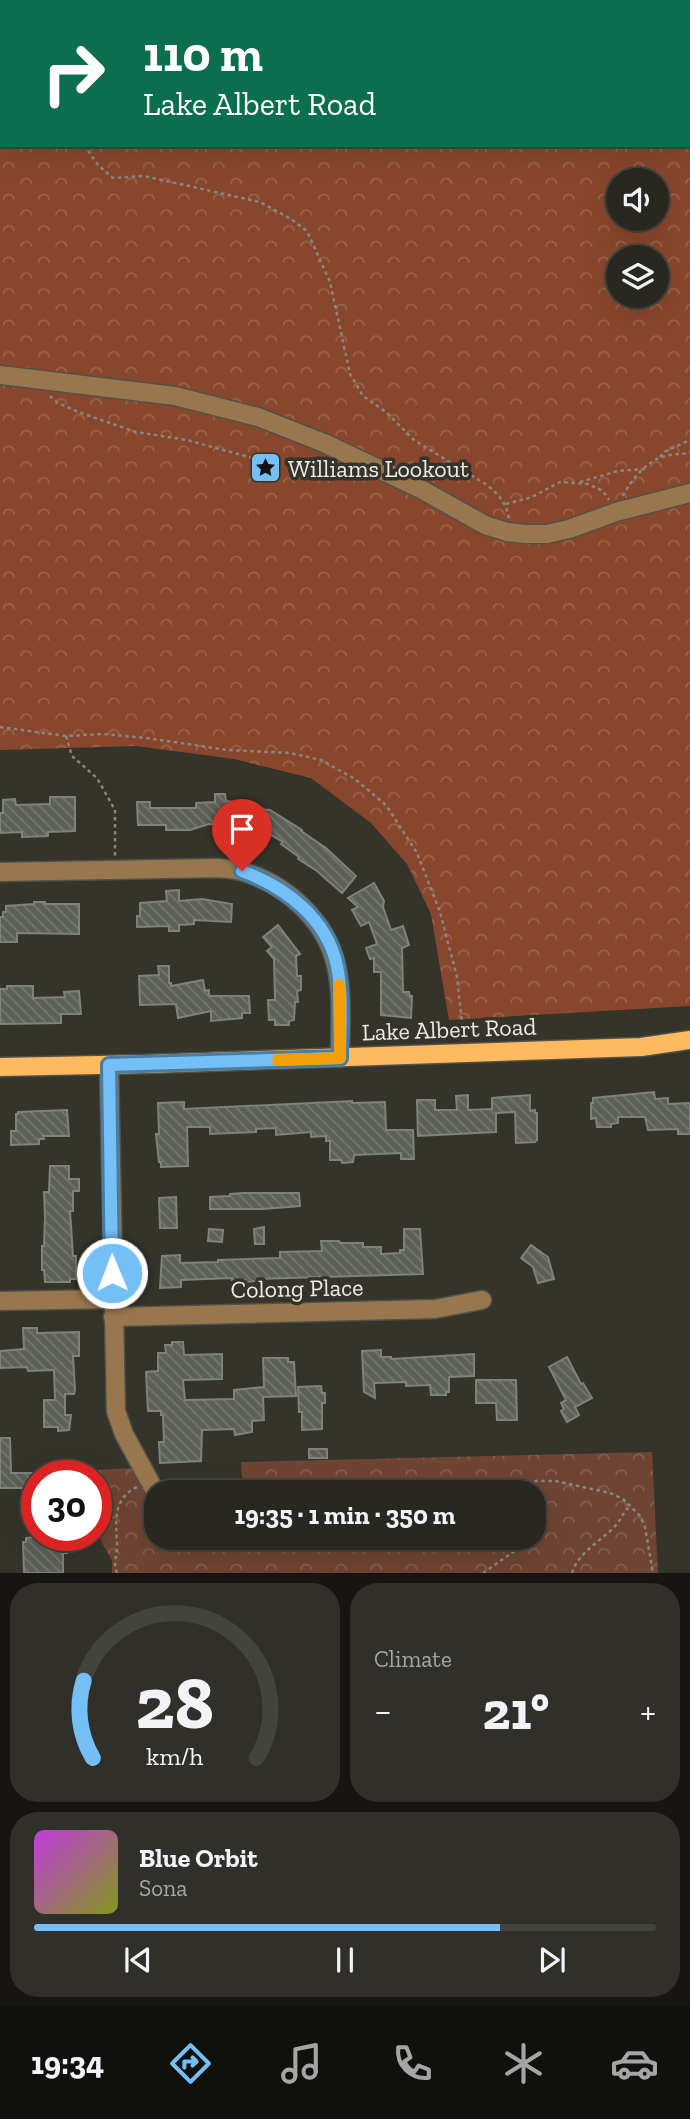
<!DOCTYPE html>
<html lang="en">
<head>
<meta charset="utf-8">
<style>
	:root { --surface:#282720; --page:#302f29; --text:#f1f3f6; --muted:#a5a5a5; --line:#44443e; --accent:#74c0f6 }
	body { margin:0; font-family:"Zilla Slab",serif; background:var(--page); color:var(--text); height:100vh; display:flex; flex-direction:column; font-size:26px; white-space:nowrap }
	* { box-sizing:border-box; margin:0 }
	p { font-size:23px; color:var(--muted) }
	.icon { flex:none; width:38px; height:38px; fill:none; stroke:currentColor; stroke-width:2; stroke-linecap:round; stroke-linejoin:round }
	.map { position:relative; height:1573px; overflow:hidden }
	.drawer { display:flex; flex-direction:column; gap:10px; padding:10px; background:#161512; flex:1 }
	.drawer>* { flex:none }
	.hud { position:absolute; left:0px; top:0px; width:691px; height:147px; box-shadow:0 7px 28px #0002,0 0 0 2px var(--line); background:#0b6e4f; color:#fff; overflow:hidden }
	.fabs { position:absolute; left:606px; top:168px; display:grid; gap:14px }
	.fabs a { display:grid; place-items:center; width:63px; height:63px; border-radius:50%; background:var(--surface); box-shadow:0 7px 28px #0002,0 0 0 2px var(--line); font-size:35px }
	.speed { position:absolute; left:21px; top:1460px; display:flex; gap:14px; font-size:35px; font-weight:700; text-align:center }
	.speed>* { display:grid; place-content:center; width:91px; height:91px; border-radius:50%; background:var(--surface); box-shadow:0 7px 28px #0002,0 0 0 2px var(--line); line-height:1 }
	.speed .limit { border:10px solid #d22; background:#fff; color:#111 }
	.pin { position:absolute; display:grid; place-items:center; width:60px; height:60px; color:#fff; margin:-72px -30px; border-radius:50% 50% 50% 0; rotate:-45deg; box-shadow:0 0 7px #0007 }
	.pin .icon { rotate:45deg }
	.me { position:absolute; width:77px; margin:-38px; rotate:359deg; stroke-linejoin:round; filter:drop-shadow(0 0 5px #0008) }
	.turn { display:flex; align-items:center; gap:24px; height:147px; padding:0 28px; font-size:32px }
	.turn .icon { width:91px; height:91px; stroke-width:2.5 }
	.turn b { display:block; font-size:49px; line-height:60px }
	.big { font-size:52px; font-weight:700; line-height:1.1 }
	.drawer .card { flex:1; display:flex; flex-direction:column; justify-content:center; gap:10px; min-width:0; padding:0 24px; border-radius:28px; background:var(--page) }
	.drawer .dial { align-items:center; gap:0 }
	.dial svg { height:182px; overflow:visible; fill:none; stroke:var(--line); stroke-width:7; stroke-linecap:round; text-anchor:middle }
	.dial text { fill:var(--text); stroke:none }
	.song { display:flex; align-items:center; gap:21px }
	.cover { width:84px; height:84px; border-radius:10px; background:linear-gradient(135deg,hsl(290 70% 55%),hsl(70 70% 35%)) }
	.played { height:7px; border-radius:4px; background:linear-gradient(90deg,var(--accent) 75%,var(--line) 75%) }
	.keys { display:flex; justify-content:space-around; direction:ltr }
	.heat { display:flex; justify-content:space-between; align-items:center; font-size:38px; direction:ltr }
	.drawer .tiles { flex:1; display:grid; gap:10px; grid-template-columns:1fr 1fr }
	.card:last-child { grid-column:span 2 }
	.trip { position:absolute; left:144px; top:1480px; width:402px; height:70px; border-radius:28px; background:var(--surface); box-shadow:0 7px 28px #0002,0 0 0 2px var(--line); font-weight:700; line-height:70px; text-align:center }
	.dock { display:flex; height:112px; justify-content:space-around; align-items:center; background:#10100d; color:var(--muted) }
	.dock .icon { width:49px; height:49px }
	.dock .current { color:var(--accent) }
	.dock b { font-size:32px; color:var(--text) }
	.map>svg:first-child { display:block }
</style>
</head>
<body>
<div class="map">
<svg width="690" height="1573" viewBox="0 0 690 1573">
	<defs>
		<pattern id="forest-crowns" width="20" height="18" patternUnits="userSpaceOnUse" patternTransform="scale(1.75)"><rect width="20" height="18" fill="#88472c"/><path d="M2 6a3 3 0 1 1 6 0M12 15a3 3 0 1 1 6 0" fill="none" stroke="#99624b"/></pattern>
		<pattern id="park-crowns" width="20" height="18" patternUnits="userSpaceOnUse" patternTransform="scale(1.75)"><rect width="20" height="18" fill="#6f4433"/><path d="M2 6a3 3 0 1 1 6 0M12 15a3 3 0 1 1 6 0" fill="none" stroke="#845f51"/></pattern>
		<pattern id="building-back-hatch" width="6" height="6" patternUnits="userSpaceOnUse" patternTransform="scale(1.75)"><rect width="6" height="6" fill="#5c6057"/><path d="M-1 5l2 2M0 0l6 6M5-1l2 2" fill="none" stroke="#74776f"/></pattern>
	</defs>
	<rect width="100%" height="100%" fill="#35342b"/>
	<path fill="url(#forest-crowns)" fill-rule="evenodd" d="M 0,0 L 566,0 L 567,2 L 2,2 L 2,145 L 690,145 L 690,56 L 690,1006 L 449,1020 L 431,914 L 407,864 L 371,823 L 311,778 L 234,759 L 136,746 L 0,750 ZM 618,180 L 656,180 L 656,219 L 618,219 ZM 618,257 L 656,257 L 656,296 L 618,296 Z"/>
	<polygon fill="url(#park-crowns)" points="652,1452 658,1573 112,1573 112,1560 102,1543 96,1507 96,1475 91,1475 91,1470 136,1468 156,1507 156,1538 534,1538 534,1493 243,1493 241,1462"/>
	<g fill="url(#building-back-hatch)" stroke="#7e837a" stroke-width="2">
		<polygon points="215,794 225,794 226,801 246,803 245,808 270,810 302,830 301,831 326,848 356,876 342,893 317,871 298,859 299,857 281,844 283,842 266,832 270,827 233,823 222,823 222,825 209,824 190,830 166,830 166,825 138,825 137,802 150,802 150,808 196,808 196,803 215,802"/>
		<polygon points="50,797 75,797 75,831 48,832 48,836 22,837 22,832 0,833 0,813 3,813 3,800 15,799 16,805 50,804"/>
		<polygon points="374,883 384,901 383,907 391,930 403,926 409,945 402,948 403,992 409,992 410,996 412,996 411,1018 381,1015 381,972 374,972 374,958 370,959 366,948 377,944 369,922 361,926 352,910 358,907 348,898"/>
		<polygon points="179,890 179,901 202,899 232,904 231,922 194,920 194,924 179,925 179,931 169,931 169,926 137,927 137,916 140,916 140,903 167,901 166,891"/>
		<polygon points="34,902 45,902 45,904 79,904 79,934 17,933 17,942 0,942 0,917 3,917 3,912 6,912 6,906 34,904"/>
		<polygon points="278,925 300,954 296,956 297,976 301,976 301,990 297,991 298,1002 295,1002 294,1020 289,1021 289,1025 275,1025 275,1020 269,1020 268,1000 275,1000 274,959 267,951 272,947 263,937"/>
		<polygon points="158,966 169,966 169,983 171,983 171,986 203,980 205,991 209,990 209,996 249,996 250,1013 242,1013 242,1018 211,1021 211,1011 178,1018 176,1004 140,1005 139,976 159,975"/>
		<polygon points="7,986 33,986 33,998 65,997 64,992 79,991 81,1014 61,1014 61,1023 0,1024 0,989 7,989"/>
		<polygon points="654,1092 655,1099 668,1098 668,1104 690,1103 690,1134 678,1134 678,1129 648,1130 645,1117 618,1117 618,1123 611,1124 611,1127 597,1127 596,1118 591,1119 591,1103 593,1103 593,1098"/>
		<polygon points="468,1095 468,1110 492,1109 492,1098 530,1095 530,1111 535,1110 535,1113 537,1113 537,1140 535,1142 516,1143 515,1112 496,1113 496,1132 418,1136 417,1100 435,1100 435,1110 457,1110 456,1096"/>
		<polygon points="352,1101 352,1103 385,1102 386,1130 413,1130 414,1159 401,1159 401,1153 354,1155 353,1162 342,1163 341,1160 330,1160 330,1141 326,1141 326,1136 311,1137 311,1132 276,1135 276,1128 256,1129 256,1132 210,1134 210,1127 187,1127 188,1166 161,1167 161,1162 159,1162 156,1134 159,1134 158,1103 184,1102 184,1109"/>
		<polygon points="67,1110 69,1136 43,1136 44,1139 39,1139 39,1144 11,1145 11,1131 16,1131 16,1114 18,1114 18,1112"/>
		<polygon points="50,1166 69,1166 69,1179 79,1179 79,1191 73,1191 73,1211 70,1211 73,1256 76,1256 76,1279 70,1279 70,1282 45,1282 44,1270 42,1270 42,1246 44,1246 45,1217 44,1192 49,1192"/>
		<polygon points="243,1193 299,1193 300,1206 263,1209 210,1209 210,1197 230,1196 230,1194"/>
		<polygon points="176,1197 177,1228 160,1228 159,1198"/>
		<polygon points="264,1227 264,1244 255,1244 254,1229"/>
		<polygon points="209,1229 223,1230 222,1242 208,1241"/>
		<polygon points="404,1229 420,1229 423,1274 256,1279 256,1281 246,1282 246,1280 232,1280 232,1278 181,1280 181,1287 160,1288 162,1256 180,1255 180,1263 218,1262 218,1260 280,1258 280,1252 322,1251 321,1241 339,1241 340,1243 363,1243 363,1247 381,1247 381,1254 400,1253 400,1250 404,1250"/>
		<polygon points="531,1245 548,1257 554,1279 538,1283 533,1267 521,1258"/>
		<polygon points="23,1328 37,1328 37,1333 79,1332 79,1356 73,1356 75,1389 74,1394 65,1394 65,1415 71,1415 69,1430 58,1431 58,1427 44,1427 44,1400 55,1400 54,1370 28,1371 27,1367 0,1368 0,1351 24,1349"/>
		<polygon points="172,1342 183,1342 184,1355 222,1354 222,1379 183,1380 185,1400 234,1399 234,1390 264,1387 263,1358 288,1358 288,1362 294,1362 296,1396 263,1397 264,1420 252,1421 252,1432 235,1435 234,1429 202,1430 201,1461 160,1463 159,1442 164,1442 163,1415 161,1415 161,1411 148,1411 146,1372 158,1371 158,1353 166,1353 165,1345 172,1345"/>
		<polygon points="381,1350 381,1357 391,1357 391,1359 474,1354 474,1376 449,1377 449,1392 446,1392 446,1395 431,1395 430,1385 406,1386 406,1382 374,1383 375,1398 364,1392 362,1351"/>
		<polygon points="567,1357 581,1384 583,1383 592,1398 575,1407 579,1415 567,1422 561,1411 564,1409 561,1403 566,1400 549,1367"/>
		<polygon points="476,1380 516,1380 517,1420 497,1420 496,1403 476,1403"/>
		<polygon points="321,1386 322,1393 325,1393 325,1403 322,1403 322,1429 302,1430 302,1412 299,1412 298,1387"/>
		<polygon points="0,1438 10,1438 11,1473 37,1473 37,1488 0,1488"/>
		<rect x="309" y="1449" width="18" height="9"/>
		<polygon points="36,1535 56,1535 56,1543 67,1542 67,1553 63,1553 63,1573 24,1573 23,1542 26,1542 26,1538 36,1537"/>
	</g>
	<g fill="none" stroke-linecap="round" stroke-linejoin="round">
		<defs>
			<g id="minor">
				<polyline points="0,375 175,396 258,417 324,443 419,488 485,525 507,532 525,534 547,534 569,529 616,512 690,493"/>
				<path d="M 0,872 L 217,868 C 226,869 236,869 244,872 C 287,885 326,921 336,965 C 343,995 340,1027 340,1058"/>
				<polyline points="109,1065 116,1411 124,1434 156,1493"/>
				<polyline points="0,1301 113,1299"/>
				<polyline points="113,1317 435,1309 482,1300"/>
			</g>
			<polyline id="major" points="0,1067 147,1064 641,1047 690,1040"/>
		</defs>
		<use href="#minor" stroke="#525149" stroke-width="21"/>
		<use href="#major" stroke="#525149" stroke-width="21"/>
		<g stroke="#87867f" stroke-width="2.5" stroke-dasharray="3.5 3.5" stroke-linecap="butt">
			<polyline points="84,0 84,2"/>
			<polyline points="456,0 466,0"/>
			<polyline points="468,0 478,2"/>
			<path d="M 84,145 L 98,165 L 113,178 L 144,176 L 260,202 L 291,219 L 307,231 L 330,282 L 350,374 L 363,396 L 386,412 L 414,440 L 487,485 C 500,496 506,502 509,519"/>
			<polyline points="50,396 58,403 81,413 136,432 187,440 256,459"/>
			<polyline points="660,457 664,452 690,440"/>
			<polyline points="580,482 618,471 645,469"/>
			<path d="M 623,496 C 630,481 646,462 662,457 C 671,454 681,454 690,453"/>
			<polyline points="506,504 532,497 560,482 588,484 603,491 609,500"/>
			<polyline points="0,727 66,736 103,734 146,738 228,750 290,753 321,760 355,779 386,805 417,853 440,912 457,977 464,1041"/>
			<polyline points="66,736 72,756 97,778 115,810 115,856"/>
			<polyline points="518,1493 531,1481 555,1481 610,1493 623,1499 640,1516 645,1527 653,1573"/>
			<path d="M 117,1573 C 113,1564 117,1555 117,1545 C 116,1522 112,1499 137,1487"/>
			<polyline points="483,1573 519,1548 521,1538"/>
			<path d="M 572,1573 C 578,1552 603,1540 617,1524 C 622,1518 623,1512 630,1506"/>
		</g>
		<use href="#minor" stroke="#99774e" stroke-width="18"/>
		<use href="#major" stroke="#ffb95f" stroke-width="18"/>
	</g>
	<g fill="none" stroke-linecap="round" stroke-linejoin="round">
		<defs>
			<path id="route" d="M 112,1273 L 109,1065 L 340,1058 C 340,1028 343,996 337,966 C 327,918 285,887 242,871"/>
		</defs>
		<use href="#route" stroke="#4b7da0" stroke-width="18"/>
		<use href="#route" stroke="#74c0f6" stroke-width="12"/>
		<polyline stroke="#f59e0b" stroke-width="12" points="278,1060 340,1058 339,985"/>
	</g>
	<defs>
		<symbol id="sight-square" viewBox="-11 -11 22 22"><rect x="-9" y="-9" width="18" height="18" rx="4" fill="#74c0f6" stroke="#35342b"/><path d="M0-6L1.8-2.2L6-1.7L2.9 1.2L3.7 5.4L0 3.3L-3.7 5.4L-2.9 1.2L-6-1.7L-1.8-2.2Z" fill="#111"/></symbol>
	</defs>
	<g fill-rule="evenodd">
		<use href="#sight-square" x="248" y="450" width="35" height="35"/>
	</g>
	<g text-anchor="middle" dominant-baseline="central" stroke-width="7" stroke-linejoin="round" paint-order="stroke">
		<g font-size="24" fill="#ecebe6" stroke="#35342b" text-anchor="start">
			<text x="288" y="468">Williams Lookout</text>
		</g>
		<g font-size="24" fill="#ecebe6" stroke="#35342b">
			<text transform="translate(449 1029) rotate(-2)">Lake Albert Road</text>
			<text transform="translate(297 1288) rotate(-1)">Colong Place</text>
		</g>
	</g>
</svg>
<div class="fabs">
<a><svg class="icon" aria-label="sound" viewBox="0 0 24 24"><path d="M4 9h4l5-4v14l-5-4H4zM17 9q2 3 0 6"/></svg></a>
<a><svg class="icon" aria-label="layers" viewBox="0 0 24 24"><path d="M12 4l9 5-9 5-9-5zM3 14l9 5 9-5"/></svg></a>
</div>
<div class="speed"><div class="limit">30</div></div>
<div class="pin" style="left:242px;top:871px;background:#d93025"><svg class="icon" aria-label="arrive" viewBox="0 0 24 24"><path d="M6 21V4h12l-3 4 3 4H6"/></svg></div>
<svg class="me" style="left:112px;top:1273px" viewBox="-20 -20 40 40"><circle r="17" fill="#74c0f6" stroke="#fff" stroke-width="3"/><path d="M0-11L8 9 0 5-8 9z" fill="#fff"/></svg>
<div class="trip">19:35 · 1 min · 350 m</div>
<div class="hud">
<div class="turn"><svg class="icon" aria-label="right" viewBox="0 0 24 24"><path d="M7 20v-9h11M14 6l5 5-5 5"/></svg><div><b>110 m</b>Lake Albert Road</div></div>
</div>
</div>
<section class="drawer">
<div class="tiles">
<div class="card dial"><svg viewBox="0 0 100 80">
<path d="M14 69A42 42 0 1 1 86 69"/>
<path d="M14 69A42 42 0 0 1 10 35" stroke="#74c0f6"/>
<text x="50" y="56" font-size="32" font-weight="700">28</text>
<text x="50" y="72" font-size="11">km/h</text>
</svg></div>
<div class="card"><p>Climate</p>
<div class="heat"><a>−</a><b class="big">21°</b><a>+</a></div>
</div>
<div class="card">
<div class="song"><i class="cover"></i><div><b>Blue Orbit</b><p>Sona</p></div></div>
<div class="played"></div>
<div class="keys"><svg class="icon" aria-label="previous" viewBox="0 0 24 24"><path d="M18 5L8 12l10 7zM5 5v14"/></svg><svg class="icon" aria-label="pause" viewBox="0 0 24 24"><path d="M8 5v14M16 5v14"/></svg><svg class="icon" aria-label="next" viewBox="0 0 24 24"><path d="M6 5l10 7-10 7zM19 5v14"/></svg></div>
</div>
</div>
</section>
<nav class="dock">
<b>19:34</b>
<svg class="icon current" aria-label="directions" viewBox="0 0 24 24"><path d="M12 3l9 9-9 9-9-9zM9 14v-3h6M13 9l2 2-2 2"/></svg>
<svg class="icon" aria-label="music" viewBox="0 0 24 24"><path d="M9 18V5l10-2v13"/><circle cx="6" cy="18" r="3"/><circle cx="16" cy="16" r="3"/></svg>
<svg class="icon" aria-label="phone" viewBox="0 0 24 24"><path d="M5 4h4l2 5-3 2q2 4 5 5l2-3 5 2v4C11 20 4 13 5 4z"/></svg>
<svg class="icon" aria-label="climate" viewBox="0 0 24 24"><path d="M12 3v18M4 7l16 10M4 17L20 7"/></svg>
<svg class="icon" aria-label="car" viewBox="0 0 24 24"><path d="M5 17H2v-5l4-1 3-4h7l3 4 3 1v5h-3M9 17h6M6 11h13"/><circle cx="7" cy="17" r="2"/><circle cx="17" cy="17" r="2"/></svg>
</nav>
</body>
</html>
